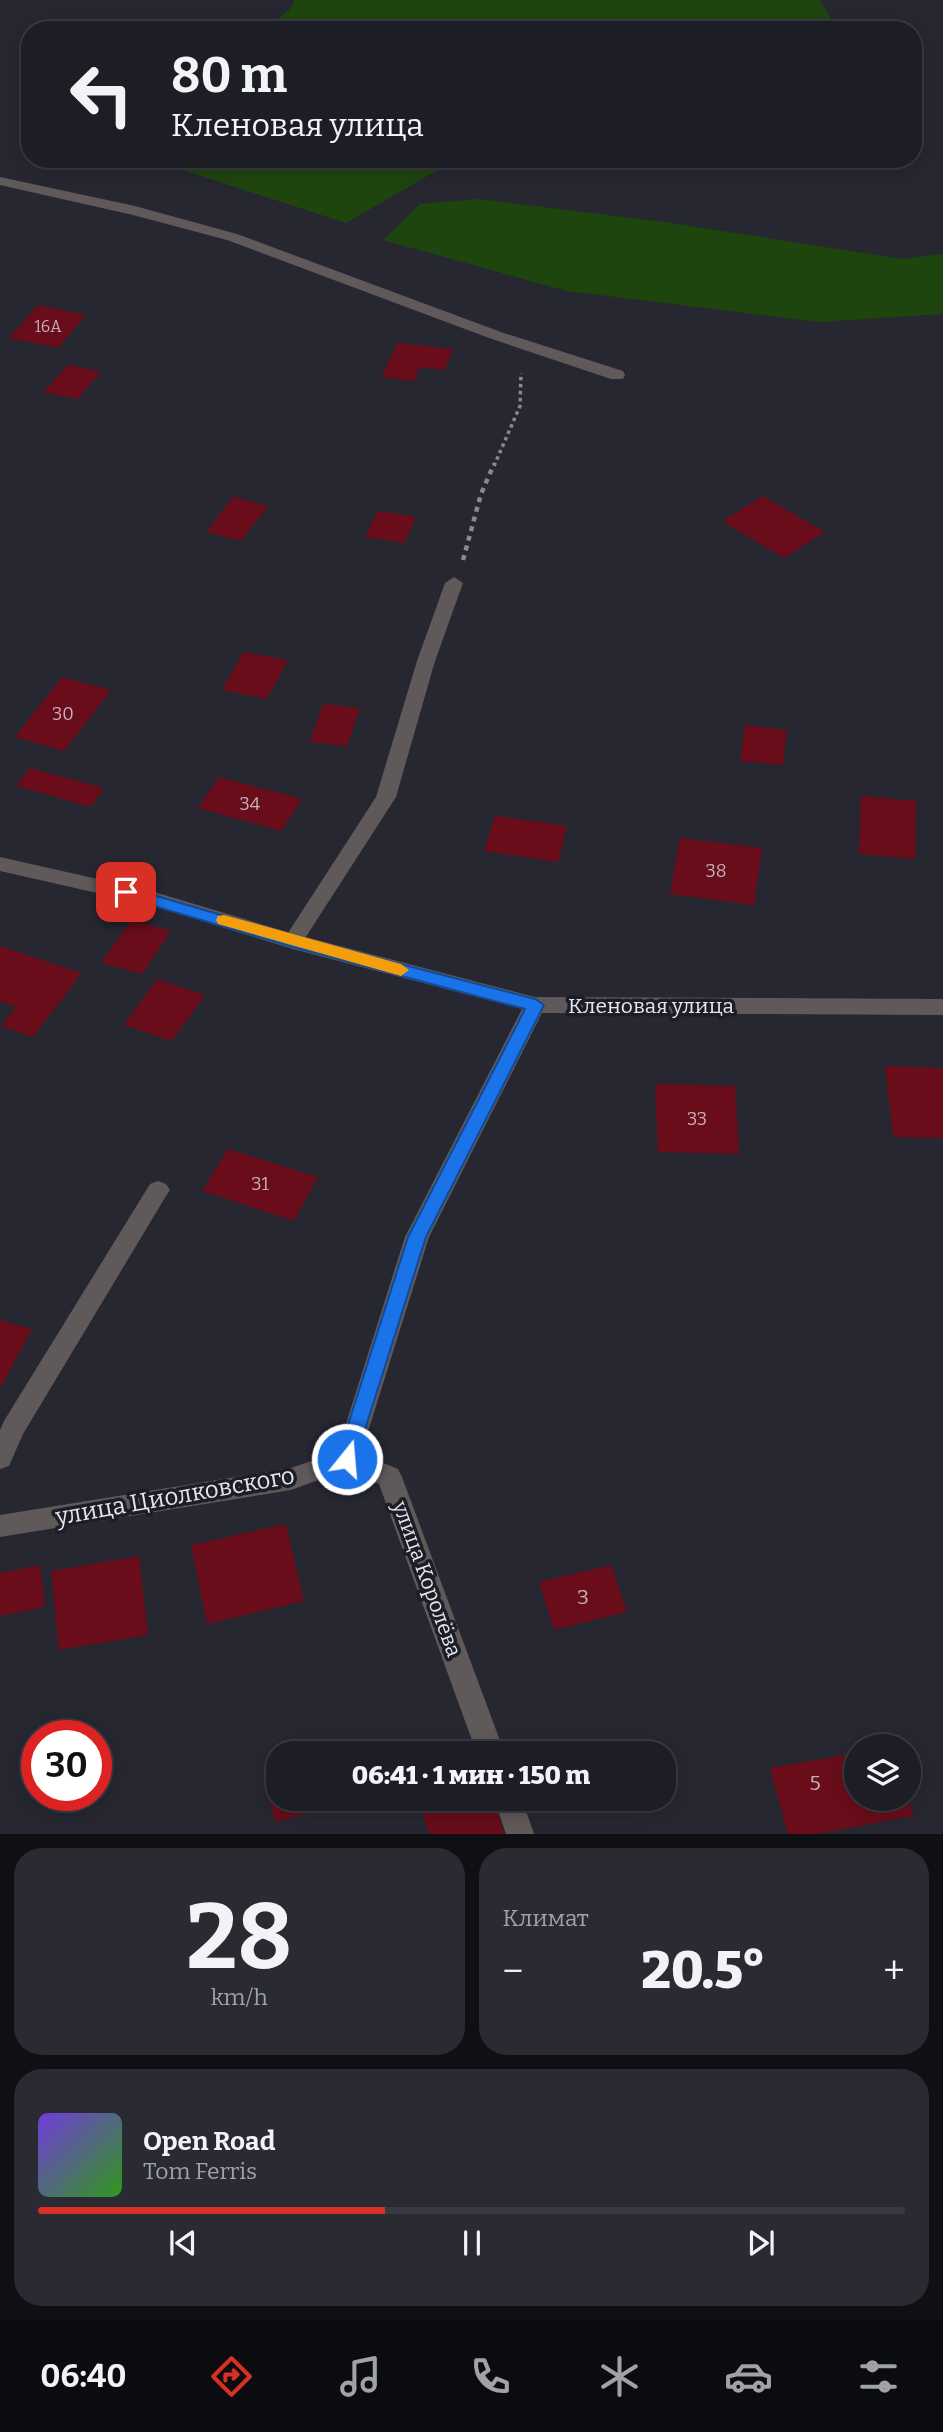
<!DOCTYPE html>
<html lang="ru">
<head>
<meta charset="utf-8">
<style>
	:root { --surface:#1c1d25; --page:#292a32; --text:#f1f3f6; --muted:#a0a2a7; --line:#3a3b42; --accent:#d93025 }
	body { margin:0; font-family:Bitter,serif; background:var(--page); color:var(--text); height:100vh; display:flex; flex-direction:column; font-size:26px; white-space:nowrap }
	* { box-sizing:border-box; margin:0 }
	p { font-size:23px; color:var(--muted) }
	.icon { flex:none; width:38px; height:38px; fill:none; stroke:currentColor; stroke-width:2; stroke-linecap:round; stroke-linejoin:round }
	.map { position:relative; height:1834px; overflow:hidden }
	.panel { display:flex; flex-direction:column; gap:14px; padding:14px; background:#0f1014; flex:1 }
	.panel>* { flex:none }
	.guide { position:absolute; left:21px; top:21px; width:901px; height:147px; border-radius:28px; box-shadow:0 4px 18px #0003,0 0 0 2px var(--line); background:#1c1d25; color:var(--text); overflow:hidden }
	.tools { position:absolute; left:844px; top:1734px; display:grid; gap:14px }
	.tools a { display:grid; place-items:center; width:77px; height:77px; border-radius:50%; background:var(--surface); box-shadow:0 4px 18px #0003,0 0 0 2px var(--line); font-size:35px }
	.speed { position:absolute; left:21px; top:1720px; display:flex; gap:14px; font-size:35px; font-weight:700; text-align:center }
	.speed>* { display:grid; place-content:center; width:91px; height:91px; border-radius:50%; background:var(--surface); box-shadow:0 4px 18px #0003,0 0 0 2px var(--line); line-height:1 }
	.speed .limit { border:10px solid #d22; background:#fff; color:#111 }
	.pin { position:absolute; display:grid; place-items:center; width:60px; height:60px; color:#fff; margin:-30px; border-radius:14px; box-shadow:0 4px 10px #0006 }
	.me { position:absolute; width:77px; margin:-38px; rotate:17deg; stroke-linejoin:round; filter:drop-shadow(0 0 5px #0008) }
	.turn { display:flex; align-items:center; gap:24px; height:147px; padding:0 35px; font-size:32px }
	.turn .icon { width:91px; height:91px; stroke-width:2.5 }
	.turn b { display:block; font-size:49px; line-height:60px }
	.big { font-size:52px; font-weight:800; line-height:1.1 }
	.panel .tile { flex:1; display:flex; flex-direction:column; justify-content:center; gap:10px; min-width:0; padding:0 24px; border-radius:28px; background:var(--page) }
	.panel .dial { align-items:center; gap:0 }
	.dial b { font-size:91px; line-height:1 }
	.song { display:flex; align-items:center; gap:21px }
	.cover { width:84px; height:84px; border-radius:10px; background:linear-gradient(135deg,hsl(260 70% 55%),hsl(110 70% 35%)) }
	.played { height:7px; border-radius:4px; background:linear-gradient(90deg,var(--accent) 40%,var(--line) 40%) }
	.keys { display:flex; justify-content:space-around; direction:ltr }
	.heat { display:flex; justify-content:space-between; align-items:center; font-size:38px; direction:ltr }
	.panel .tiles { flex:1; display:grid; gap:14px; grid-template-columns:1fr 1fr }
	.tile:last-child { grid-column:span 2 }
	.trip { position:absolute; left:266px; top:1741px; width:410px; height:70px; border-radius:28px; background:var(--surface); box-shadow:0 4px 18px #0003,0 0 0 2px var(--line); font-weight:800; line-height:70px; text-align:center }
	.tab-bar { display:flex; height:112px; justify-content:space-around; align-items:center; background:#0b0c0f; color:var(--muted) }
	.tab-bar .icon { width:49px; height:49px }
	.tab-bar .active { color:var(--accent) }
	.tab-bar b { font-size:32px; color:var(--text) }
	.map>svg:first-child { display:block }
</style>
</head>
<body>
<div class="map">
<svg width="943" height="1834" viewBox="0 0 943 1834">
	<rect width="100%" height="100%" fill="#262731"/>
	<g fill="#1f450f">
		<polygon points="295,0 820,0 838,30 264,30 290,9"/>
		<polygon points="149,159 457,159 346,223"/>
		<polygon points="478,199 671,223 902,259 943,254 943,314 818,322 567,291 383,240 420,204"/>
	</g>
	<g fill="#690d1a">
		<polygon points="38,305 86,315 58,348 9,338"/>
		<polygon points="397,343 453,349 445,370 420,367 414,381 382,377"/>
		<polygon points="68,365 101,372 77,399 43,392"/>
		<polygon points="763,496 825,532 784,558 722,521"/>
		<polygon points="233,497 268,506 241,541 206,532"/>
		<polygon points="378,511 416,517 404,543 365,537"/>
		<polygon points="243,652 288,660 267,699 222,690"/>
		<polygon points="62,677 111,690 64,751 15,737"/>
		<polygon points="323,704 360,708 347,746 310,742"/>
		<polygon points="745,725 787,730 783,765 740,761"/>
		<polygon points="30,768 104,788 91,807 16,786"/>
		<polygon points="219,777 302,799 281,831 198,808"/>
		<polygon points="861,796 916,801 915,859 859,854"/>
		<polygon points="495,816 567,826 558,862 484,851"/>
		<polygon points="680,838 762,848 754,905 670,894"/>
		<polygon points="131,920 171,931 142,974 101,963"/>
		<polygon points="0,946 82,973 33,1037 1,1026 16,1007 0,1001"/>
		<polygon points="157,979 205,995 172,1041 124,1025"/>
		<polygon points="885,1066 943,1068 943,1138 893,1137"/>
		<polygon points="655,1084 735,1086 739,1154 658,1152"/>
		<polygon points="228,1149 318,1177 294,1221 202,1191"/>
		<polygon points="0,1320 32,1329 0,1389"/>
		<polygon points="286,1524 304,1601 207,1624 191,1545"/>
		<polygon points="139,1556 148,1635 59,1650 51,1571"/>
		<polygon points="40,1565 45,1607 0,1616 0,1573"/>
		<polygon points="611,1565 627,1612 554,1630 539,1582"/>
		<polygon points="856,1753 856,1799 908,1799 914,1816 817,1834 788,1834 770,1768"/>
		<polygon points="278,1777 278,1799 336,1799 337,1805 275,1822 265,1781"/>
		<polygon points="419,1799 494,1799 504,1834 429,1834"/>
	</g>
	<g fill="none" stroke-linecap="round" stroke-linejoin="round">
		<polyline stroke="#878891" stroke-width="3.5" stroke-dasharray="3.5 3.5" stroke-linecap="butt" points="494,466 520,406 521,373"/>
		<polyline stroke="#878891" stroke-width="4.5" stroke-dasharray="5 5" stroke-linecap="butt" points="463,560 481,494 494,464"/>
		<g fill="#605959" fill-rule="evenodd">
			<polygon points="454,577 463,583 435,661 396,797 300,946 293,949 286,946 282,941 286,936 376,797 417,661 445,583"/>
			<polygon points="158,1181 166,1184 170,1190 166,1196 23,1434 9,1466 0,1469 0,1430 4,1421 150,1184"/>
		</g>
		<g fill="#605959" fill-rule="evenodd">
			<polygon points="0,177 135,206 237,234 501,332 623,371 625,375 623,379 611,379 489,338 227,240 133,215 0,185"/>
			<polygon points="0,857 151,891 294,934 535,997 943,999 943,1015 542,1013 429,1237 361,1454 398,1469 402,1477 505,1754 477,1754 379,1484 346,1470 291,1490 0,1537 0,1515 291,1468 337,1452 405,1237 522,1009 293,949 150,905 0,871"/>
			<polygon points="494,1799 522,1799 534,1834 506,1834"/>
		</g>
	</g>
	<polygon fill="#1a73e8" stroke="#114b97" stroke-width="2" points="126,887 293,936 535,999 544,1005 426,1237 354,1464 347,1467 340,1464 337,1459 408,1237 525,1009 293,947 120,896 118,892"/>
	<polygon fill="#f59e0b" points="224,915 401,964 409,970 401,976 218,924 216,920 218,916"/>
	<g text-anchor="middle" dominant-baseline="central" stroke-width="7" stroke-linejoin="round" paint-order="stroke">
		<g font-size="16" fill="#c5afb8">
			<text x="48" y="326">16А</text>
		</g>
		<g font-size="18" fill="#c5afb8">
			<text x="63" y="714">30</text>
			<text x="250" y="804">34</text>
			<text x="716" y="871">38</text>
			<text x="697" y="1119">33</text>
			<text x="260" y="1184">31</text>
		</g>
		<g font-size="21" fill="#e4e5ec" stroke="#1d1d27">
			<text x="651" y="1006">Кленовая улица</text>
			<text transform="translate(427 1579) rotate(70)">улица Королёва</text>
		</g>
		<g font-size="21" fill="#c5afb8">
			<text x="583" y="1597">3</text>
			<text x="815" y="1783">5</text>
		</g>
		<g font-size="24" fill="#e4e5ec" stroke="#1d1d27">
			<text transform="translate(175 1496) rotate(-10)">улица Циолковского</text>
		</g>
	</g>
</svg>
<div class="tools">
<a><svg class="icon" aria-label="layers" viewBox="0 0 24 24"><path d="M12 4l9 5-9 5-9-5zM3 14l9 5 9-5"/></svg></a>
</div>
<div class="speed"><div class="limit">30</div></div>
<div class="pin" style="left:126px;top:892px;background:#d93025"><svg class="icon" aria-label="arrive" viewBox="0 0 24 24"><path d="M6 21V4h12l-3 4 3 4H6"/></svg></div>
<svg class="me" style="left:347px;top:1459px" viewBox="-20 -20 40 40"><circle r="17" fill="#1a73e8" stroke="#fff" stroke-width="3"/><path d="M0-11L8 9 0 5-8 9z" fill="#fff"/></svg>
<div class="trip">06:41 · 1 мин · 150 m</div>
<div class="guide">
<div class="turn"><svg class="icon" aria-label="left" viewBox="0 0 24 24"><path d="M17 20v-9H6M10 6l-5 5 5 5"/></svg><div><b>80 m</b>Кленовая улица</div></div>
</div>
</div>
<section class="panel">
<div class="tiles">
<div class="tile dial"><b>28</b><p>km/h</p></div>
<div class="tile"><p>Климат</p>
<div class="heat"><a>−</a><b class="big">20.5°</b><a>+</a></div>
</div>
<div class="tile">
<div class="song"><i class="cover"></i><div><b>Open Road</b><p>Tom Ferris</p></div></div>
<div class="played"></div>
<div class="keys"><svg class="icon" aria-label="previous" viewBox="0 0 24 24"><path d="M18 5L8 12l10 7zM5 5v14"/></svg><svg class="icon" aria-label="pause" viewBox="0 0 24 24"><path d="M8 5v14M16 5v14"/></svg><svg class="icon" aria-label="next" viewBox="0 0 24 24"><path d="M6 5l10 7-10 7zM19 5v14"/></svg></div>
</div>
</div>
</section>
<nav class="tab-bar">
<b>06:40</b>
<svg class="icon active" aria-label="directions" viewBox="0 0 24 24"><path d="M12 3l9 9-9 9-9-9zM9 14v-3h6M13 9l2 2-2 2"/></svg>
<svg class="icon" aria-label="music" viewBox="0 0 24 24"><path d="M9 18V5l10-2v13"/><circle cx="6" cy="18" r="3"/><circle cx="16" cy="16" r="3"/></svg>
<svg class="icon" aria-label="phone" viewBox="0 0 24 24"><path d="M5 4h4l2 5-3 2q2 4 5 5l2-3 5 2v4C11 20 4 13 5 4z"/></svg>
<svg class="icon" aria-label="climate" viewBox="0 0 24 24"><path d="M12 3v18M4 7l16 10M4 17L20 7"/></svg>
<svg class="icon" aria-label="car" viewBox="0 0 24 24"><path d="M5 17H2v-5l4-1 3-4h7l3 4 3 1v5h-3M9 17h6M6 11h13"/><circle cx="7" cy="17" r="2"/><circle cx="17" cy="17" r="2"/></svg>
<svg class="icon" aria-label="filters" viewBox="0 0 24 24"><path d="M4 7h16M4 17h16"/><circle cx="9" cy="7" r="2"/><circle cx="15" cy="17" r="2"/></svg>
</nav>
</body>
</html>
